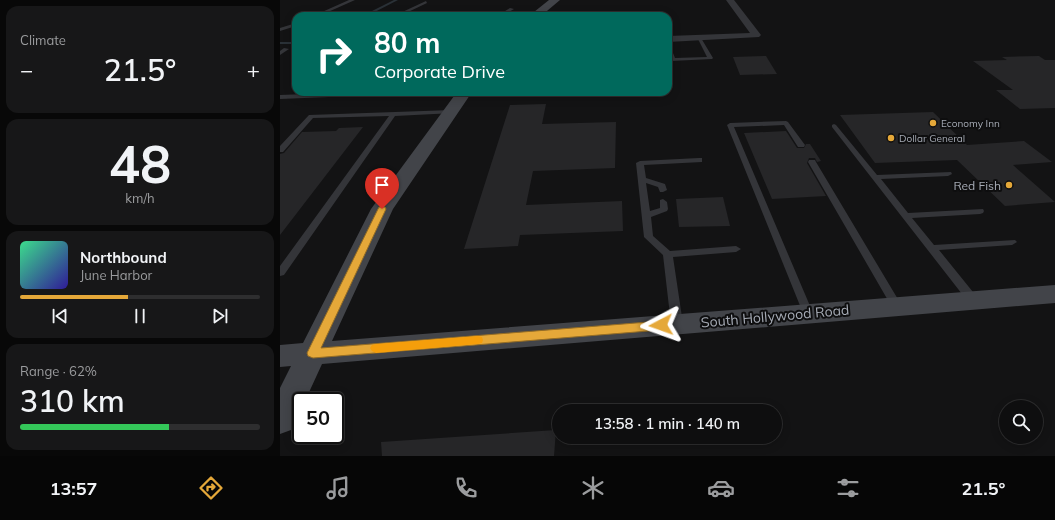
<!DOCTYPE html>
<html lang="en">
<head>
<meta charset="utf-8">
<style>
	:root { --surface:#0e0e0f; --page:#171718; --text:#f1f3f6; --muted:#9b9c9e; --line:#2e2e2f; --accent:#e5a839 }
	body { margin:0; font-family:Mulish,sans-serif; background:var(--page); color:var(--text); height:100vh; display:flex; flex-direction:column; font-size:15px; white-space:nowrap }
	* { box-sizing:border-box; margin:0 }
	p { font-size:13px; color:var(--muted) }
	.icon { flex:none; width:22px; height:22px; fill:none; stroke:currentColor; stroke-width:2; stroke-linecap:round; stroke-linejoin:round }
	.map { position:relative; flex:1; overflow:hidden }
	.details { display:flex; flex-direction:column; gap:6px; padding:6px; background:#080808; width:280px }
	.details>* { flex:none }
	.guide { position:absolute; left:12px; top:12px; width:380px; height:84px; border-radius:12px; box-shadow:0 2px 10px #0003,0 0 0 1px var(--line); background:#00695c; color:#fff; overflow:hidden }
	.buttons { position:absolute; left:719px; top:400px; display:grid; gap:8px }
	.buttons a { display:grid; place-items:center; width:44px; height:44px; border-radius:50%; background:var(--surface); box-shadow:0 2px 10px #0003,0 0 0 1px var(--line); font-size:20px }
	.speed { position:absolute; left:12px; top:392px; display:flex; gap:8px; font-size:20px; font-weight:700; text-align:center }
	.speed>* { display:grid; place-content:center; width:52px; height:52px; border-radius:50%; background:var(--surface); box-shadow:0 2px 10px #0003,0 0 0 1px var(--line); line-height:1 }
	.speed .limit { border:2px solid #111; border-radius:6px; background:#fff; color:#111 }
	.pin { position:absolute; display:grid; place-items:center; width:34px; height:34px; color:#fff; margin:-41px -17px; border-radius:50% 50% 50% 0; rotate:-45deg; box-shadow:0 0 4px #0007 }
	.pin .icon { rotate:45deg }
	.me { position:absolute; width:44px; margin:-22px; rotate:266deg; stroke-linejoin:round; filter:drop-shadow(0 0 3px #0008) }
	.turn { display:flex; align-items:center; gap:14px; height:84px; padding:0 16px; font-size:18px }
	.turn .icon { width:52px; height:52px; stroke-width:2.5 }
	.turn b { display:block; font-size:28px; line-height:34px }
	.big { font-size:30px; font-weight:600; line-height:1.1 }
	.details .card { flex:1; display:flex; flex-direction:column; justify-content:center; gap:6px; min-width:0; padding:0 14px; border-radius:12px; background:var(--page) }
	.details .dial { align-items:center; gap:0 }
	.dial b { font-size:52px; line-height:1 }
	.song { display:flex; align-items:center; gap:12px }
	.cover { width:48px; height:48px; border-radius:6px; background:linear-gradient(135deg,hsl(150 70% 55%),hsl(250 70% 35%)) }
	.played { height:4px; border-radius:2px; background:linear-gradient(90deg,var(--accent) 45%,var(--line) 45%) }
	.keys { display:flex; justify-content:space-around; direction:ltr }
	.heat { display:flex; justify-content:space-between; align-items:center; font-size:22px; direction:ltr }
	.charge { height:6px; border-radius:3px; background:linear-gradient(90deg,#34c759 62%,var(--line) 0) }
	.trip { position:absolute; left:272px; top:404px; width:230px; height:40px; border-radius:20px; background:var(--surface); box-shadow:0 2px 10px #0003,0 0 0 1px var(--line); font-weight:600; line-height:40px; text-align:center }
	.tab-bar { display:flex; height:64px; justify-content:space-around; align-items:center; background:#060606; color:var(--muted) }
	.tab-bar .icon { width:28px; height:28px }
	.tab-bar .current { color:var(--accent) }
	.tab-bar b { font-size:18px; color:var(--text) }
	main { display:flex; flex:1; min-height:0 }
	.map>svg:first-child { display:block }
</style>
</head>
<body>
<main>
<section class="details">
<div class="card"><p>Climate</p>
<div class="heat"><a>−</a><b class="big">21.5°</b><a>+</a></div>
</div>
<div class="card dial"><b>48</b><p>km/h</p></div>
<div class="card">
<div class="song"><i class="cover"></i><div><b>Northbound</b><p>June Harbor</p></div></div>
<div class="played"></div>
<div class="keys"><svg class="icon" aria-label="previous" viewBox="0 0 24 24"><path d="M18 5L8 12l10 7zM5 5v14"/></svg><svg class="icon" aria-label="pause" viewBox="0 0 24 24"><path d="M8 5v14M16 5v14"/></svg><svg class="icon" aria-label="next" viewBox="0 0 24 24"><path d="M6 5l10 7-10 7zM19 5v14"/></svg></div>
</div>
<div class="card"><p>Range · 62%</p><b class="big">310 km</b><div class="charge"></div></div>
</section>
<div class="map">
<svg width="775" height="456" viewBox="0 0 775 456">
	<rect width="100%" height="100%" fill="#131314"/>
	<g fill="none" stroke-linecap="round" stroke-linejoin="round">
		<g fill="#2a3137" fill-rule="evenodd">
			<polygon points="114,0 118,0 87,16 82,16"/>
			<rect x="0" y="42" width="16" height="2"/>
		</g>
	</g>
	<g fill="#262628">
		<polygon points="486,56 497,74 460,75 453,57"/>
		<polygon points="759,56 765,60 775,60 775,108 740,109 716,90 733,90 693,61 727,60 722,57"/>
		<polygon points="266,104 262,124 336,122 335,168 253,171 246,205 342,201 343,231 240,235 238,246 184,249 230,105"/>
		<polygon points="653,112 687,145 744,141 772,162 733,165 775,202 725,206 677,160 595,163 560,115"/>
		<polygon points="83,127 0,235 0,154 4,153 22,132 56,131 59,128"/>
		<polygon points="506,131 517,148 524,148 526,144 530,144 541,161 537,162 535,158 529,158 527,163 546,196 492,199 464,133"/>
		<polygon points="443,197 450,226 399,227 396,199"/>
		<polygon points="276,430 274,456 102,456 101,442"/>
	</g>
	<g fill="none" stroke-linecap="round" stroke-linejoin="round">
		<g fill="#343539" fill-rule="evenodd">
			<polygon points="69,0 75,0 39,16 33,16"/>
			<polygon points="146,1 147,3 126,13 158,15 160,16 133,16 118,14"/>
			<polygon points="230,8 234,9 222,16 217,16"/>
			<polygon points="16,23 16,26 0,31 0,28"/>
			<polygon points="417,37 421,38 433,58 432,59 391,61 388,54 388,46 391,48 395,58 427,57"/>
			<polygon points="4,48 9,49 0,55 0,51"/>
			<polygon points="78,92 126,92 123,94 0,99 0,95"/>
			<polygon points="172,110 175,112 174,113 115,116 4,275 0,276 0,266 109,116 33,118 3,152 0,152 0,146 29,115"/>
			<polygon points="506,121 508,122 525,145 524,147 518,147 504,125 454,127 533,313 532,316 528,317 524,316 523,313 447,125 450,123"/>
			<polygon points="554,124 556,125 597,175 671,172 672,174 668,176 601,179 628,213 703,209 704,211 703,213 700,214 632,218 654,245 735,240 737,242 732,245 659,250 697,297 698,300 697,303 689,303 552,127 552,125"/>
			<polygon points="419,158 422,158 422,162 364,165 366,178 385,184 387,190 383,192 380,192 378,187 366,183 370,211 380,208 380,200 383,199 387,202 388,209 387,211 371,217 373,236 390,251 456,246 461,249 456,252 393,257 403,324 401,327 397,328 393,327 391,324 383,255 364,237 356,163 360,161"/>
			<polygon points="529,160 535,160 536,162 622,306 621,309 613,309 528,162"/>
		</g>
		<polygon fill="#343539" fill-rule="evenodd" points="446,0 454,0 481,35 479,37 388,42 388,36 470,33"/>
		<g fill="#424449" fill-rule="evenodd">
			<polygon points="269,0 280,0 261,16 249,16"/>
			<polygon points="177,92 192,92 113,209 52,341 775,285 775,303 42,364 25,401 21,401 21,409 11,430 0,434 0,388 11,366 0,367 0,345 23,343 91,209"/>
		</g>
	</g>
	<polygon fill="#e5a839" stroke="#956d25" points="99,207 105,207 106,209 41,348 381,321 385,322 387,325 385,328 381,330 33,358 28,356 27,353"/>
	<polygon fill="#f59e0b" points="198,336 202,337 203,340 202,343 198,344 96,353 92,351 90,348 92,345 96,344"/>
	<g fill="#e5a839" stroke="#0e0e0f" stroke-width="1.5">
		<circle cx="653" cy="123" r="4"/>
		<circle cx="611" cy="138" r="4"/>
		<circle cx="729" cy="185" r="4"/>
	</g>
	<g text-anchor="middle" dominant-baseline="central" stroke-width="4" stroke-linejoin="round" paint-order="stroke">
		<g font-size="10" fill="#a5aab4" stroke="#0e0e0f" text-anchor="start">
			<text x="661" y="123">Economy Inn</text>
			<text x="619" y="138">Dollar General</text>
		</g>
		<g font-size="12" fill="#a5aab4" stroke="#0e0e0f" text-anchor="end">
			<text x="721" y="185">Red Fish</text>
		</g>
		<g font-size="14" fill="#a5aab4" stroke="#0e0e0f">
			<text transform="translate(495 316) rotate(-5)">South Hollywood Road</text>
		</g>
	</g>
</svg>
<div class="buttons">
<a><svg class="icon" aria-label="search" viewBox="0 0 24 24"><circle cx="10" cy="10" r="6"/><path d="M15 15l6 6"/></svg></a>
</div>
<div class="speed"><div class="limit">50</div></div>
<div class="pin" style="left:102px;top:209px;background:#d93025"><svg class="icon" aria-label="arrive" viewBox="0 0 24 24"><path d="M6 21V4h12l-3 4 3 4H6"/></svg></div>
<svg class="me" style="left:381px;top:325px" viewBox="-20 -20 40 40"><path d="M0-17L14 15 0 8-14 15z" fill="#e5a839" stroke="#fff" stroke-width="4"/></svg>
<div class="trip">13:58 · 1 min · 140 m</div>
<div class="guide">
<div class="turn"><svg class="icon" aria-label="right" viewBox="0 0 24 24"><path d="M7 20v-9h11M14 6l5 5-5 5"/></svg><div><b>80 m</b>Corporate Drive</div></div>
</div>
</div>
</main>
<nav class="tab-bar">
<b>13:57</b>
<svg class="icon current" aria-label="directions" viewBox="0 0 24 24"><path d="M12 3l9 9-9 9-9-9zM9 14v-3h6M13 9l2 2-2 2"/></svg>
<svg class="icon" aria-label="music" viewBox="0 0 24 24"><path d="M9 18V5l10-2v13"/><circle cx="6" cy="18" r="3"/><circle cx="16" cy="16" r="3"/></svg>
<svg class="icon" aria-label="phone" viewBox="0 0 24 24"><path d="M5 4h4l2 5-3 2q2 4 5 5l2-3 5 2v4C11 20 4 13 5 4z"/></svg>
<svg class="icon" aria-label="climate" viewBox="0 0 24 24"><path d="M12 3v18M4 7l16 10M4 17L20 7"/></svg>
<svg class="icon" aria-label="car" viewBox="0 0 24 24"><path d="M5 17H2v-5l4-1 3-4h7l3 4 3 1v5h-3M9 17h6M6 11h13"/><circle cx="7" cy="17" r="2"/><circle cx="17" cy="17" r="2"/></svg>
<svg class="icon" aria-label="filters" viewBox="0 0 24 24"><path d="M4 7h16M4 17h16"/><circle cx="9" cy="7" r="2"/><circle cx="15" cy="17" r="2"/></svg>
<b>21.5°</b>
</nav>
</body>
</html>
